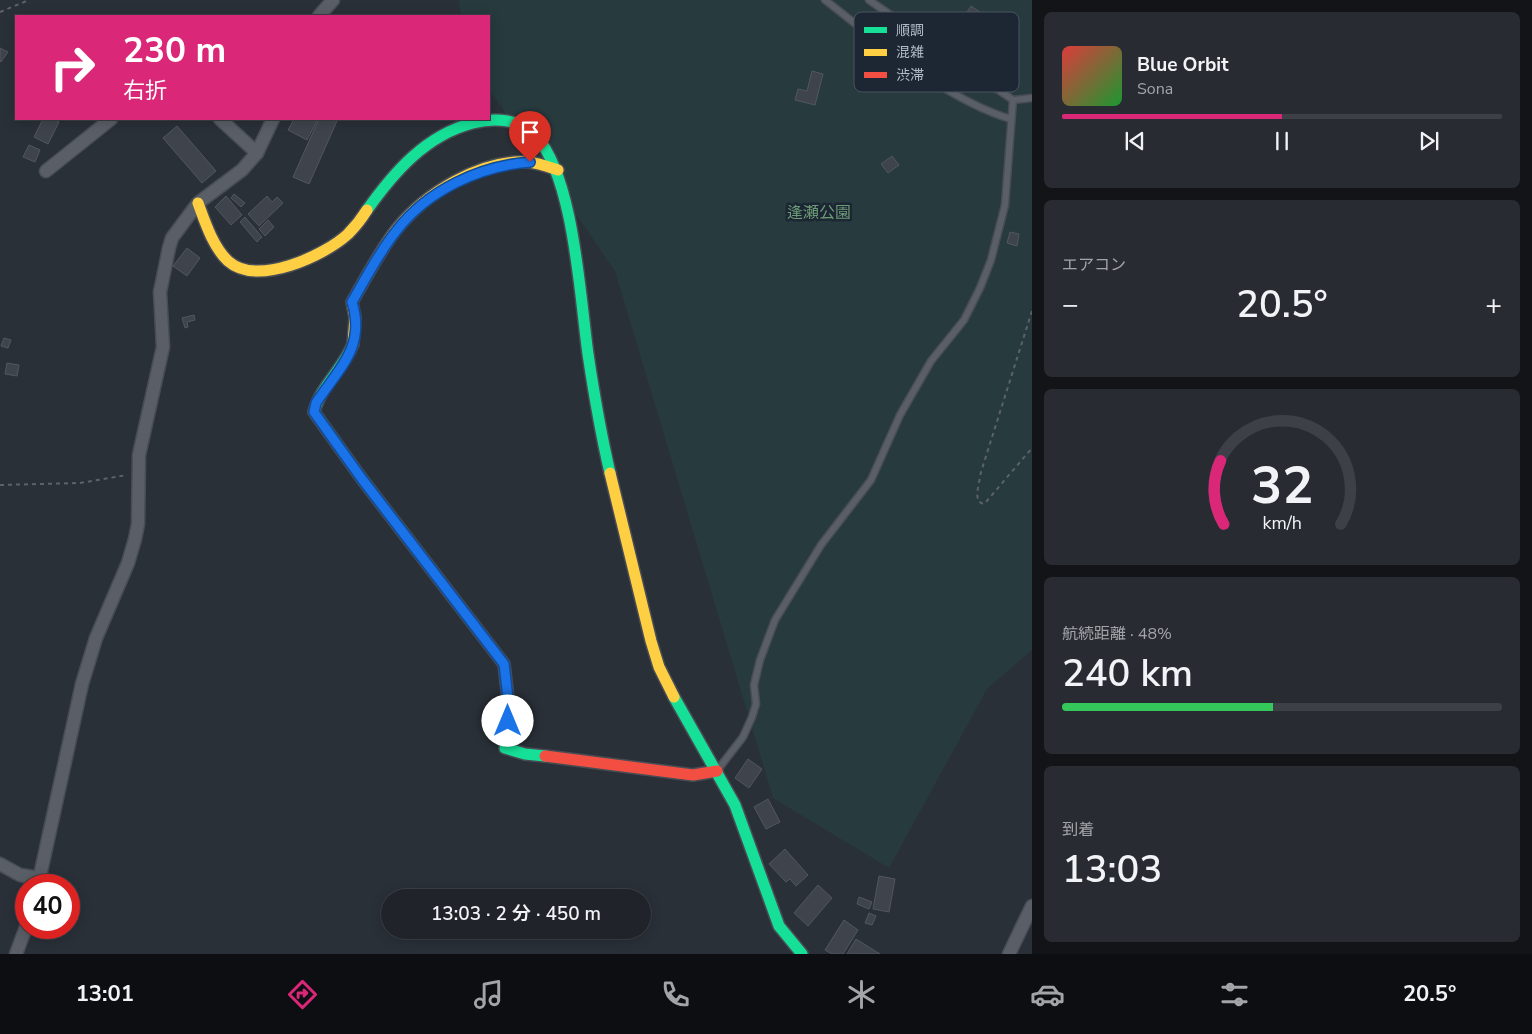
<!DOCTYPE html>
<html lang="ja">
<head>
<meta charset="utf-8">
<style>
	:root { --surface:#20242a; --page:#282c32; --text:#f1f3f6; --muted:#a2a4a8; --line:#3d4147; --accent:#db2777 }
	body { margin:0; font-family:"Nunito Sans","Noto Sans JP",sans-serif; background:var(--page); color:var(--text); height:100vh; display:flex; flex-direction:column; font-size:19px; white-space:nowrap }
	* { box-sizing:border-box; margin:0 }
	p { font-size:16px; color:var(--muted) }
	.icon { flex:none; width:28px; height:28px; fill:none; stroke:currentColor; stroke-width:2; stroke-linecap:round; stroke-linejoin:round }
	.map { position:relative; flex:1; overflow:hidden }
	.details { display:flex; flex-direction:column; gap:12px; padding:12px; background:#121417; width:500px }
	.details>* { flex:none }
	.hud { position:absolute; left:15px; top:15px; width:475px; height:105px; border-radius:0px; box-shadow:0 2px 12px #0003,0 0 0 1px var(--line); background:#db2777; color:#fff; overflow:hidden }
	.speed { position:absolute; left:15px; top:874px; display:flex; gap:10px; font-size:25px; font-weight:700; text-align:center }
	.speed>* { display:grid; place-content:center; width:65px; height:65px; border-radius:50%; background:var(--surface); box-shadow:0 2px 12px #0003,0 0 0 1px var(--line); line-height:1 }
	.speed .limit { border:8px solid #d22; background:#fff; color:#111 }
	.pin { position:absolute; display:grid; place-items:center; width:42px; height:42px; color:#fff; margin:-51px -21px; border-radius:50% 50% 50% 0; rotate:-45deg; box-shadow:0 0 5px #0007 }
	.pin .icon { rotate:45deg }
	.me { position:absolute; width:55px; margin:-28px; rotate:0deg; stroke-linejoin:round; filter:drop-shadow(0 0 4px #0008) }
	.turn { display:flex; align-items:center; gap:18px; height:105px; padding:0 25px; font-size:22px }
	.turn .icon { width:65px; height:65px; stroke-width:2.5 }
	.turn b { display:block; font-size:35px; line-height:42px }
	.big { font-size:38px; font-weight:600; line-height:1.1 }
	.details .widget { flex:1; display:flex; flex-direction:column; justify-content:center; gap:8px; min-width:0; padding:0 18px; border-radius:8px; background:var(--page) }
	.details .dial { align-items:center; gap:0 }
	.dial svg { height:130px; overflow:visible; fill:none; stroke:var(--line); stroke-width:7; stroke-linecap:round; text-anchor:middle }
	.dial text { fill:var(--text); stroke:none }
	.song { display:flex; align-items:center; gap:15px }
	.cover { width:60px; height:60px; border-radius:8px; background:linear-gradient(135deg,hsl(0 70% 55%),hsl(130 70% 35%)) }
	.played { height:5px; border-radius:2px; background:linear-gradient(90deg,var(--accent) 50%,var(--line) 50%) }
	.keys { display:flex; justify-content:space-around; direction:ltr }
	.heat { display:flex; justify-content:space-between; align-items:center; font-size:28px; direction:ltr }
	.charge { height:8px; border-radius:4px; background:linear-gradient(90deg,#34c759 48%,var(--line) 0) }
	.trip { position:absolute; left:381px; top:889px; width:270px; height:50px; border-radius:25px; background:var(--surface); box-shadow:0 2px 12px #0003,0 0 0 1px var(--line); font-weight:600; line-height:50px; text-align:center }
	.menu { display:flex; height:80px; justify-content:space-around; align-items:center; background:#0d0e11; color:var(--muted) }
	.menu .icon { width:35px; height:35px }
	.menu .current { color:var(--accent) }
	.menu b { font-size:22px; color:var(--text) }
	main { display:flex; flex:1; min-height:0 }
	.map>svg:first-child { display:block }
</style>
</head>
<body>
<main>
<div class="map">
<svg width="1032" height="954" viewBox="0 0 1032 954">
	<rect width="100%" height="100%" fill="#2a3038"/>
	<polygon fill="#273a3e" points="459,0 1032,0 1032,650 987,689 889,868 773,798 615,271 489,89 489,16 461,16"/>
	<g fill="#3f444c" stroke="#52575f">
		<polygon points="971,6 990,19 982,31 963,18"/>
		<polygon points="0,48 8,52 1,62 0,61"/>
		<polygon points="812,71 823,74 815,105 795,100 798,89 807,91"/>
		<polygon points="43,119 53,119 59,122 48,144 34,137"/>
		<polygon points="294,119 318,119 307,140 288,130"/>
		<polygon points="319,119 337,121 309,184 293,177"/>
		<polygon points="177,126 216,171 202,183 163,138"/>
		<polygon points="29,145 40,150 35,162 23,157"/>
		<polygon points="892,156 899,165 888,173 881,164"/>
		<polygon points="234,194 245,203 241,207 231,198"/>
		<polygon points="226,196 242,215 231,225 215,207"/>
		<polygon points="267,196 272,202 277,197 283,203 259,226 248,214"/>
		<polygon points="245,217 262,237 257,242 240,222"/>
		<polygon points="268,220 274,227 265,236 259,229"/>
		<polygon points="1010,232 1019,234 1017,246 1007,243"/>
		<polygon points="187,248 200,258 187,276 173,266"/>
		<polygon points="194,315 195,320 187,322 188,327 185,328 182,318"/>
		<polygon points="4,338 11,340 8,348 1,346"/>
		<polygon points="7,363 19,365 17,376 5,374"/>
		<polygon points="748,759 762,769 749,788 735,778"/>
		<polygon points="768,799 780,822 766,829 754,807"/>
		<polygon points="785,849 808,875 796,886 790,879 786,882 769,864"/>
		<polygon points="879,876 895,879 889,912 873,909"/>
		<polygon points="818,885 832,898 808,926 794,913"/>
		<polygon points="859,897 872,902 869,909 857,904"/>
		<polygon points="869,913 876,916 872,925 865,923"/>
		<polygon points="844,920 858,930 843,954 832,954 825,950"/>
		<polygon points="856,939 880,954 847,954"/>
	</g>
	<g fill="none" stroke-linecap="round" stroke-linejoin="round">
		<defs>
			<g id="lane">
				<path d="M 825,0 C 878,41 946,100 1011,119"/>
				<polyline points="869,0 1013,100"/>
				<polyline points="719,768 743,737 752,717 756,704 754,685 760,660 775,620 821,545 871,480 900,415 931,361 964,320 980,288 991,260 1005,205 1013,100 1032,98"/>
			</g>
			<g id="street">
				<polyline points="319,16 333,0"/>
				<polyline points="220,119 257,153"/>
				<polyline points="46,171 111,119"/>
				<polyline points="0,864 20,875 39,878"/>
				<polyline points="38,885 82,684 96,638 128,563 135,539 138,524 139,455 163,347 160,292 169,248 172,238 198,203 242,170 257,153 273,119"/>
				<polyline points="16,954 26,927"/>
				<polyline points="1009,954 1032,906"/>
			</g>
			<g id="fast">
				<path d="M 367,210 C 394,172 426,135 473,123 C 495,117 520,119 536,136 C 574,178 580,297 588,354 C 594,394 601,434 610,473"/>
				<path d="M 353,344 C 344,368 320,387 314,412 L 362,479 L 504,664 L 509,707 L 505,748 L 525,754 L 545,756"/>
				<polyline points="674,697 735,805 779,926 802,954"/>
			</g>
			<g id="slow">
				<path d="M 198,203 C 205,222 213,247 228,261 C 257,287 324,256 348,234 C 355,227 362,218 367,210"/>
				<path d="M 353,344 L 355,318 L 352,302 C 366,278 379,252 396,230 C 425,193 481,159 528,162 C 538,163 549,167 558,170"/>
				<polyline points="610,473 651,641 659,667 674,697"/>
			</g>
			<polyline id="jam" points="545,756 693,775 717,771"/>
		</defs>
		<use href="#lane" stroke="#484c55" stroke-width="9"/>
		<use href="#street" stroke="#484c55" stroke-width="15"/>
		<use href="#fast" stroke="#484c55" stroke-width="14"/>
		<use href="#slow" stroke="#484c55" stroke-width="14"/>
		<use href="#jam" stroke="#484c55" stroke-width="14"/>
		<g stroke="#5c6268" stroke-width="2" stroke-dasharray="4 4" stroke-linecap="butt">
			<polyline points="0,12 29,0"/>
			<polyline points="1032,311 981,472 977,493 978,501 983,504 986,502 1032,448"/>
			<polyline points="0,485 80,483 127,475"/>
		</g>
		<use href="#lane" stroke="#5a5e66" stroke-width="6"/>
		<use href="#street" stroke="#5a5e66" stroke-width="12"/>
		<use href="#fast" stroke="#16e098" stroke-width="11"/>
		<use href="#slow" stroke="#ffcf43" stroke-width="11"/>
		<use href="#jam" stroke="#f24e42" stroke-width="11"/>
	</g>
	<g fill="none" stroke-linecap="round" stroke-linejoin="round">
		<defs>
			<path id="route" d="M 508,721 L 509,707 L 504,664 L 362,479 L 314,412 L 316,403 C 339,368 366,347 352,302 C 366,278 379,252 397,230 C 428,190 480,166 530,162"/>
		</defs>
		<use href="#route" stroke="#114b97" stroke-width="12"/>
		<use href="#route" stroke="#1a73e8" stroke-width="9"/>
	</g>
	<g text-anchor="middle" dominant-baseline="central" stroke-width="5" stroke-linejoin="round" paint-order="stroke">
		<g font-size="16" fill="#6b9a76" stroke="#1d2633">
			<text x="819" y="213">逢瀬公園</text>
		</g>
	</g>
	<rect x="854" y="12" width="165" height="80" rx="8" fill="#1d2633" stroke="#4a5360" stroke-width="1"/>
	<rect x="864" y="27" width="23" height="6" fill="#16e098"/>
	<rect x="864" y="49" width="23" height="7" fill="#ffcf43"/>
	<rect x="864" y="72" width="23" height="6" fill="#f24e42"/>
	<g font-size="14" fill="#b4bcc9">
		<text x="896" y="35">順調</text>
		<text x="896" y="57">混雑</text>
		<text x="896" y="80">渋滞</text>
	</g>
</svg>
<div class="speed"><div class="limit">40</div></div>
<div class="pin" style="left:530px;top:162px;background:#d93025"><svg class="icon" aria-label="arrive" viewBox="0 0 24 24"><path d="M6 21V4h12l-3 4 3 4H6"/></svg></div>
<svg class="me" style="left:508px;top:721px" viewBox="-20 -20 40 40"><circle r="19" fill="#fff"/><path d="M0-13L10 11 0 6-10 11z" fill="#1a73e8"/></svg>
<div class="trip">13:03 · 2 分 · 450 m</div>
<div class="hud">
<div class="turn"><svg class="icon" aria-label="right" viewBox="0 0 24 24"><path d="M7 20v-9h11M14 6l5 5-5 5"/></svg><div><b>230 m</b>右折</div></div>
</div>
</div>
<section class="details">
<div class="widget">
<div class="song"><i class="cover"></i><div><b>Blue Orbit</b><p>Sona</p></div></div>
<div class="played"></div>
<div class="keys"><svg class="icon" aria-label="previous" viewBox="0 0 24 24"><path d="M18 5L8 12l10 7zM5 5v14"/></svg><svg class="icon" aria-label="pause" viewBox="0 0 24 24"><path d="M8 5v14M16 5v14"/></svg><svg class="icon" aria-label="next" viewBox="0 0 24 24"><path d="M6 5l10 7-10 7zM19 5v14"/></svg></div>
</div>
<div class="widget"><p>エアコン</p>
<div class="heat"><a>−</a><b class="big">20.5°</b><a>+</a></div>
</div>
<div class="widget dial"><svg viewBox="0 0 100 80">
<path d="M14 69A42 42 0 1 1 86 69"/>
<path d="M14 69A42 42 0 0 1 12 30" stroke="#db2777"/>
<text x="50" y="56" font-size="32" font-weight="700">32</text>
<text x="50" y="72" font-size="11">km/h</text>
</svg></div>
<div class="widget"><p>航続距離 · 48%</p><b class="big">240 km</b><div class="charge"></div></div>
<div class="widget"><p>到着</p><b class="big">13:03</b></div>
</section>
</main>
<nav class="menu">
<b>13:01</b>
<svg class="icon current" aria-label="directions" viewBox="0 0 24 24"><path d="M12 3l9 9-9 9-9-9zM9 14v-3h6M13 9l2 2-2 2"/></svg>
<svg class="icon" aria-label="music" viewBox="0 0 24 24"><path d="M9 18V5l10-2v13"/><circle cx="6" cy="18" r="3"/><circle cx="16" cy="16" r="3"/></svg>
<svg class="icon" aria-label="phone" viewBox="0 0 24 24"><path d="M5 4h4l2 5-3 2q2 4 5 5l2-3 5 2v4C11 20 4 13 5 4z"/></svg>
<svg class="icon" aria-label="climate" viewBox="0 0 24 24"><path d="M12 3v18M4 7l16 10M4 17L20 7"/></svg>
<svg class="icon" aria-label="car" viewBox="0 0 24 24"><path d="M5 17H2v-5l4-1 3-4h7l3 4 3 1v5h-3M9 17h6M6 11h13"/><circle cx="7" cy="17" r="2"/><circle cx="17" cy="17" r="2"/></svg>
<svg class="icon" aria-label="filters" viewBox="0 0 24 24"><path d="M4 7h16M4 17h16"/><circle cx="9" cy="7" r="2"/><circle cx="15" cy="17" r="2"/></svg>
<b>20.5°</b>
</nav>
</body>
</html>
